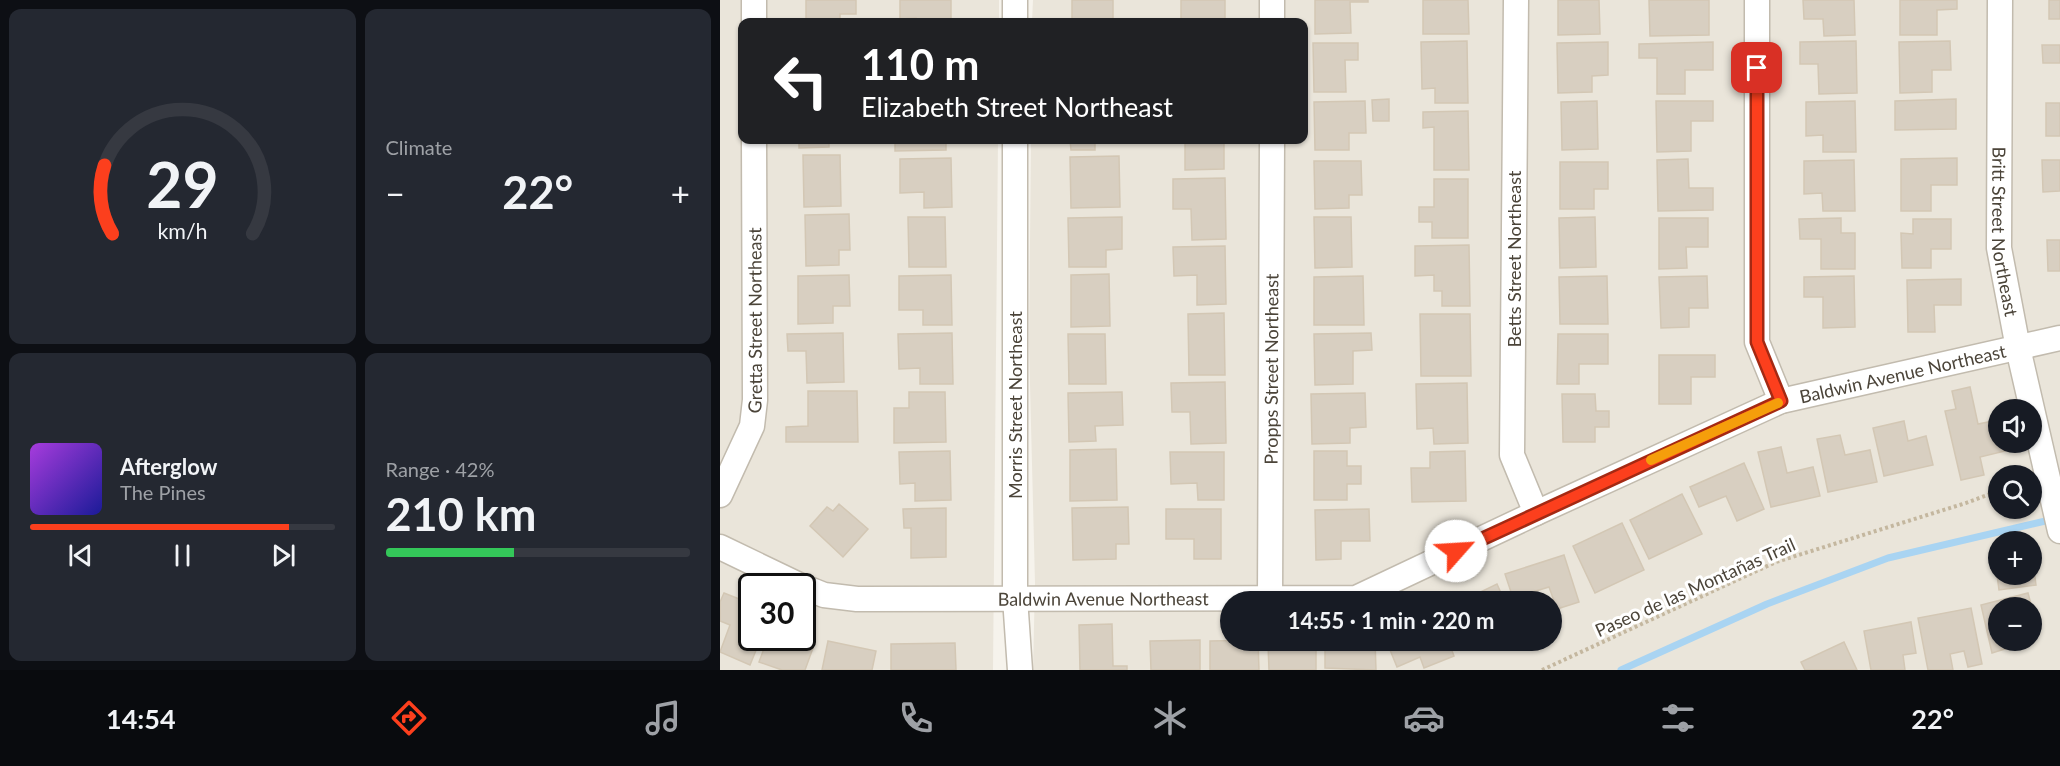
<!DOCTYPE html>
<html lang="en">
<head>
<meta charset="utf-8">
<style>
	:root { --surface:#171b24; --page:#242831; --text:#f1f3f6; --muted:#9ea1a6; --line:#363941; --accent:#fc3f1d }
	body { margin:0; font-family:Lato,sans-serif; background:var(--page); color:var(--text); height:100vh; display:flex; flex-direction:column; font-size:22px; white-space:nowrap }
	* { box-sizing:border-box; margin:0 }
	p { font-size:20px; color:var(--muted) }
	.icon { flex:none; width:33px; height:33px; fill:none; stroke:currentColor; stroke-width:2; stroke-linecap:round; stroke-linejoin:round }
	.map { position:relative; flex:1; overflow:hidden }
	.panel { display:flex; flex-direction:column; gap:9px; padding:9px; background:#0d0f14; width:720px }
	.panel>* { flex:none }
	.guide { position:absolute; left:18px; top:18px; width:570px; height:126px; border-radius:12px; box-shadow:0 2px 4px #0004; background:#202124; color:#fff; overflow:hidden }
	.controls { position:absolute; left:1268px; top:399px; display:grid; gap:12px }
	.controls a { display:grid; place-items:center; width:54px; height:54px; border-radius:50%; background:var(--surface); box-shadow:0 2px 4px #0004; font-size:30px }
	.speed { position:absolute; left:18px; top:573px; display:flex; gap:12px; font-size:30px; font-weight:700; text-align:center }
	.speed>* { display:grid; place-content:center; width:78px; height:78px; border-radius:50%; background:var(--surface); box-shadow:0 2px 4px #0004; line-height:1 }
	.speed .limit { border:3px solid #111; border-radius:9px; background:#fff; color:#111 }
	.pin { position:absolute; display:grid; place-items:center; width:51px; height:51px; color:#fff; margin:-26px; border-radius:12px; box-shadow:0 3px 9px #0006 }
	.me { position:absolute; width:66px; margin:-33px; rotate:64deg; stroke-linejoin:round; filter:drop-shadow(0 0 4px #0008) }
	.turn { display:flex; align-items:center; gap:21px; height:126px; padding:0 24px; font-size:27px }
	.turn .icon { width:78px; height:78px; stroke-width:2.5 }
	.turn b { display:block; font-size:42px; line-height:51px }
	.big { font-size:45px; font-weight:700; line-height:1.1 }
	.panel .widget { flex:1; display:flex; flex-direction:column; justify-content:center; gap:9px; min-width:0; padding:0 21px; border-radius:12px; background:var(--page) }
	.panel .dial { align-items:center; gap:0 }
	.dial svg { height:156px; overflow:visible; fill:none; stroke:var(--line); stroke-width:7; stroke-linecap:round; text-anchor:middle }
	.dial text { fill:var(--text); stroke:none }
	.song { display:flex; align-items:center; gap:18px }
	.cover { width:72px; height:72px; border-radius:9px; background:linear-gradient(135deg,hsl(280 70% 55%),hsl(240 70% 35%)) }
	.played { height:6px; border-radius:3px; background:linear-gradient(90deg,var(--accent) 85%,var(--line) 85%) }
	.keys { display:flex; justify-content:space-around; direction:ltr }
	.heat { display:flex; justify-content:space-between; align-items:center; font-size:33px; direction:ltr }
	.charge { height:9px; border-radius:4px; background:linear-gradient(90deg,#34c759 42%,var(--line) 0) }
	.panel .tiles { flex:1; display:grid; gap:9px; grid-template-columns:repeat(2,1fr) }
	.trip { position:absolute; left:500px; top:591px; width:342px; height:60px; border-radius:30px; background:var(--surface); box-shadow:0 2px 4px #0004; font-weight:700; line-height:60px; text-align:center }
	.tab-bar { display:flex; height:96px; justify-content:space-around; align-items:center; background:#090b0e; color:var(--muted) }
	.tab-bar .icon { width:42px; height:42px }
	.tab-bar .selected { color:var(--accent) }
	.tab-bar b { font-size:27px; color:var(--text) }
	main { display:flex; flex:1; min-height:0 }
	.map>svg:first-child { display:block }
</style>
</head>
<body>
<main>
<section class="panel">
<div class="tiles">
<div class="widget dial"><svg viewBox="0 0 100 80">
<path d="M14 69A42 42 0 1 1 86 69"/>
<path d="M14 69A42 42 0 0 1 10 34" stroke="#fc3f1d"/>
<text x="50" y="56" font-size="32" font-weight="700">29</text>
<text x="50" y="72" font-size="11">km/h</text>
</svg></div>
<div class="widget"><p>Climate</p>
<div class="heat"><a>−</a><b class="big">22°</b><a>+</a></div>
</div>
<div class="widget">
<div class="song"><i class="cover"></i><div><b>Afterglow</b><p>The Pines</p></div></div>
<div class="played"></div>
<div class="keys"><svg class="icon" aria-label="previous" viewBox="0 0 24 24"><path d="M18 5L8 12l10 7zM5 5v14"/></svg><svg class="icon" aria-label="pause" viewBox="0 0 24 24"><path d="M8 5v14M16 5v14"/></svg><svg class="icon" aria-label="next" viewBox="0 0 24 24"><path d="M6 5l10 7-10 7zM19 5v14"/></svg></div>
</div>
<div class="widget"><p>Range · 42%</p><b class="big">210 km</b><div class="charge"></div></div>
</div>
</section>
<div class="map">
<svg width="1340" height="670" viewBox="0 0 1340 670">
	<rect width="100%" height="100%" fill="#f6f3ec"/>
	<g fill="#eae5da" fill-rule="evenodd">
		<path d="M 0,0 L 279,0 L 279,22 L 22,22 L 22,140 L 278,140 L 273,670 L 0,670 ZM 32,586 L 82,586 L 82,638 L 32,638 Z"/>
		<path d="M 313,0 L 1340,0 L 1340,670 L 313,670 L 315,583 L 309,345 L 311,140 L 584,140 L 584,22 L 312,22 ZM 1278,410 L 1311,410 L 1311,442 L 1278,442 ZM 1278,476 L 1311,476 L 1311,508 L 1278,508 ZM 1278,542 L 1311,542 L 1311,574 L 1278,574 ZM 510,602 L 831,602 L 831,640 L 510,640 ZM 1278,608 L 1311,608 L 1311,640 L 1278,640 Z"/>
	</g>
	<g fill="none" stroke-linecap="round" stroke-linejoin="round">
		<polyline stroke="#a9d4f2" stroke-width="7" points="901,670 1047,604 1168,558 1334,519"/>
	</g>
	<g fill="#d8cfc1" stroke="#d3c7b4" stroke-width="1.5">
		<polygon points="86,0 136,0 136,14 120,14 120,22 86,22"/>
		<polygon points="180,0 231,0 231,22 196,22 196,18 180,19"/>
		<rect x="352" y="0" width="41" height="22"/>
		<rect x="461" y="0" width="44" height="22"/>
		<polygon points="595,0 648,0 648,2 630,2 631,33 595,34"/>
		<polygon points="703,0 748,0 749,34 703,34"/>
		<polygon points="838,0 879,0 880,34 838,35"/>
		<polygon points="929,0 989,0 989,35 930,36"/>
		<polygon points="1083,0 1134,0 1135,35 1104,36 1103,19 1084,19"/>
		<polygon points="1180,0 1237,0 1237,9 1217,10 1217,35 1180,35"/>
		<rect x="1329" y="0" width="11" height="19"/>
		<polygon points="747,41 748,103 715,103 715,88 702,89 701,42"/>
		<polygon points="1136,41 1137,93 1099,94 1098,64 1080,64 1080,42"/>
		<polygon points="1230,41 1231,70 1212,70 1212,92 1180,93 1179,42"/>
		<polygon points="888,42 888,75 872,76 872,92 838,93 837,43"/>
		<polygon points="993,42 993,70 965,70 965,94 937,94 937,58 919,58 919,44"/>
		<polygon points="593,43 638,43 638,60 625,60 626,92 594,92"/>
		<polygon points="1322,45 1340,45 1340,63 1323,63"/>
		<polygon points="669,99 669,121 653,121 652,100"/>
		<polygon points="1236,99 1236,129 1175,130 1175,101"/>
		<polygon points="645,101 646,133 629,133 629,150 595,150 594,102"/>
		<polygon points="877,101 878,149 842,150 841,102"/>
		<polygon points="936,101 993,101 993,121 971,121 971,151 937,152"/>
		<polygon points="1135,101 1136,152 1103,152 1103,135 1086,136 1086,102"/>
		<rect x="1326" y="103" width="14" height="33"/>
		<polygon points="748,111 749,170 714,170 714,127 703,128 703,112"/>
		<polygon points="79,140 109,140 109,147 79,148"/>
		<polygon points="175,140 226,140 226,150 175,151"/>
		<polygon points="350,140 375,140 375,150 351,150"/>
		<polygon points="465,140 504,140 504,169 465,170"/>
		<polygon points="83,155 120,155 121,206 84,207"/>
		<polygon points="399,156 400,207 351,208 350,157"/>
		<polygon points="231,158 232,207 204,208 204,192 180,193 180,159"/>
		<polygon points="1237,158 1237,185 1211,185 1211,211 1181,211 1181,159"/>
		<polygon points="968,159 969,188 993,188 993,210 938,211 937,160"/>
		<polygon points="1134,160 1135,211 1103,211 1102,193 1084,194 1084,161"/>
		<polygon points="1322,160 1340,160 1340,191 1323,192"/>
		<polygon points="594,161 641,161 642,195 629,195 629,208 595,209"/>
		<polygon points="840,162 888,162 888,189 874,189 874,209 840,209"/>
		<polygon points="505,178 506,239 472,240 471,209 453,209 453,179"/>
		<polygon points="714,179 748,179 748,238 712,238 712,222 699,222 699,207 714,207"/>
		<polygon points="129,214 130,250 119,250 119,265 86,266 85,215"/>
		<polygon points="188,217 225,217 226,267 189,267"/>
		<polygon points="402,217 402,249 386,250 386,267 349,267 348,218"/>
		<polygon points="594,217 631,217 632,267 595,268"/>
		<polygon points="875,217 876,267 840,268 839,218"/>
		<polygon points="939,218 988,218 988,247 966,247 967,268 939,269"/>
		<polygon points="1121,218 1121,233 1135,233 1135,269 1101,269 1101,239 1080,239 1079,219"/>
		<polygon points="1193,219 1231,219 1231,249 1211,249 1211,268 1182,268 1181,233 1193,234"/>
		<polygon points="1327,240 1340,240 1340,271 1328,271"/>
		<polygon points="749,245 750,306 722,306 722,291 714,291 714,275 695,276 695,246"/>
		<polygon points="505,246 506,304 477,305 477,275 454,276 453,247"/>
		<polygon points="389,274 390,326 351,327 351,275"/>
		<polygon points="129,275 130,306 113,306 113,323 78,324 78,276"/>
		<polygon points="231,275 232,325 203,325 203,310 179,310 179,276"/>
		<polygon points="643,276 644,325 594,325 594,277"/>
		<polygon points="887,276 888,324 840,324 839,277"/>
		<polygon points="987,276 988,308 969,308 969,327 941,328 939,277"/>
		<polygon points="1134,276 1135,327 1103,328 1103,297 1084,297 1084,277"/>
		<polygon points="1241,279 1241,305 1214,305 1215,332 1188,332 1187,280"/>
		<polygon points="504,313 505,375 469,375 468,314"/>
		<polygon points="700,314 750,314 751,376 701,376"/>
		<polygon points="123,333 124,382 87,383 86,351 68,351 67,334"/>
		<polygon points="232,333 233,384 200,384 200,368 179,369 178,334"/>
		<polygon points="651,333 652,350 633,351 633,384 595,385 594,334"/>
		<polygon points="348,334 385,334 386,384 349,384"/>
		<polygon points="838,334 888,334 888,364 859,364 859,384 837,384"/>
		<polygon points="939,355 995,355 995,377 971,377 971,404 939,404"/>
		<polygon points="505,382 506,443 471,444 470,412 452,412 451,383"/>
		<polygon points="747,383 748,443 714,444 713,428 697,429 696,384"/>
		<polygon points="1250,387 1258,424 1278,420 1278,442 1283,442 1285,451 1260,457 1264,475 1241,480 1225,411 1236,409 1232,391"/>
		<polygon points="88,391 137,391 138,442 66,442 66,427 88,426"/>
		<polygon points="189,392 225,392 226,442 174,443 174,408 189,408"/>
		<polygon points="402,392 403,425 375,426 376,441 349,442 348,393"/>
		<polygon points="645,393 646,427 630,428 630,443 592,444 591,394"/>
		<polygon points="842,394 875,394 876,411 889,411 889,427 875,427 875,442 843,442"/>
		<polygon points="1184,421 1188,441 1206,436 1213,465 1164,476 1153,428"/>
		<polygon points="1120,435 1125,455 1150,450 1157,482 1108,492 1097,439"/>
		<polygon points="1061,447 1067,473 1093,467 1100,496 1051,507 1038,452"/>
		<polygon points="396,449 397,500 350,501 350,450"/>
		<polygon points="230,451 231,500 195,501 195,483 180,484 179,452"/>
		<polygon points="594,451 627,451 627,466 641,466 641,484 627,484 627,500 594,500"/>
		<polygon points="745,451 746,501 692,502 691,468 710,468 710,452"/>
		<polygon points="450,452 504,452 504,500 478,500 477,483 451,484"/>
		<polygon points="1024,463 1044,509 1017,521 1006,496 979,507 970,487"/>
		<polygon points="962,494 982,534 929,559 910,520"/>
		<polygon points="119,504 148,529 123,557 90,526 107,507 113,511"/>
		<polygon points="408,507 409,544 396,544 396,559 353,560 352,508"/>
		<polygon points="226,508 226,557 191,558 191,528 184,528 183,509"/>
		<polygon points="446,509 501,509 501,559 474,559 474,539 446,539"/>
		<polygon points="649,509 650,541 621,541 621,559 596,560 595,510"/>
		<polygon points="902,523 924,570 875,593 853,546"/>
		<polygon points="844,555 859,602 837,609 829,587 793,598 785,574"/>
		<polygon points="1314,570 1316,585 1279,590 1277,575 1311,574 1311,571"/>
		<polygon points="777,584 785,602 740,602"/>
		<polygon points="4,593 32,604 32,638 41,638 30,665 0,652 10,625 0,621 0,602"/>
		<polygon points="1308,593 1316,623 1311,625 1311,608 1278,608 1278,640 1286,640 1288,648 1272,653 1261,605"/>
		<polygon points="1251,608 1262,664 1248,667 1244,651 1230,654 1233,670 1208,670 1198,618"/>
		<polygon points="1191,622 1196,653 1183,655 1185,670 1151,670 1144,631"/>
		<polygon points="392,624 393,666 407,666 407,670 360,670 359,625"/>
		<polygon points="48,638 64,638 93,648 85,670 62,670 39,662"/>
		<polygon points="480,640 480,670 431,670 430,641"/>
		<polygon points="538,640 539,670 490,670 490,641"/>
		<polygon points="666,640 728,640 734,656 704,668 700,657 677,667"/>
		<polygon points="108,641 156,651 152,670 102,670"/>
		<polygon points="655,641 656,670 605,668 605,642"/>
		<polygon points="1124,642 1137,670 1085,670 1081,662"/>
		<polygon points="235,643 236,670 171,670 171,644"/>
		<polygon points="596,643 596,670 549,670 548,644"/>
	</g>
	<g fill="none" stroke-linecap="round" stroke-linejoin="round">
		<defs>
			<g id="minor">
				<polyline points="295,0 295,22"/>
				<polyline points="796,0 792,455 816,513"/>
				<polyline points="1037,0 1037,342 1061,401"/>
				<path id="s1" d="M 1280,0 L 1279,248 L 1298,348 L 1340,531"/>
				<polyline points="34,22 34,0"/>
				<polyline points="552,22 552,0"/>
				<polyline points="295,140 295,598 300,670"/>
				<path id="s2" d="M 0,495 L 32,426 L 35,400 L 34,140"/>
				<path id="s3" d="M 0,547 L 79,585 L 104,595 L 137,599 L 636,598 L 816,513 L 1061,401 L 1340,338"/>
				<path id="s4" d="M 550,599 L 552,140"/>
			</g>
		</defs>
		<use href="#minor" stroke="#c2bbae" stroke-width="27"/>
		<polyline stroke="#c4b79f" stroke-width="4" stroke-dasharray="3 3" stroke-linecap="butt" points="822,670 1056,562 1246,503 1278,491"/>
		<use href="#minor" stroke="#fff" stroke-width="24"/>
	</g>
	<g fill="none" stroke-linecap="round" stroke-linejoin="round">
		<defs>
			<polyline id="route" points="736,551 1061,401 1037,342 1037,68"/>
		</defs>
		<use href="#route" stroke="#a42913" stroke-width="15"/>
		<use href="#route" stroke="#fc3f1d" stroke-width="10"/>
		<polyline stroke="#f59e0b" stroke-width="10" points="931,460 1058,403"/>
	</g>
	<g text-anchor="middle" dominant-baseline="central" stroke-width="6" stroke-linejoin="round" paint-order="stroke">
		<g font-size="18" fill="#4b4439" stroke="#fff">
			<text stroke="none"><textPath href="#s1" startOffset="232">Britt Street Northeast</textPath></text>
			<text transform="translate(794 259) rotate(-90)">Betts Street Northeast</text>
			<text stroke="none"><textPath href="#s2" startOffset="182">Gretta Street Northeast</textPath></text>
			<text stroke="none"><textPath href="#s4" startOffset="230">Propps Street Northeast</textPath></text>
			<text stroke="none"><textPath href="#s3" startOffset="1240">Baldwin Avenue Northeast</textPath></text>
			<text transform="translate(295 405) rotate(-90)">Morris Street Northeast</text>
			<text transform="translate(975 587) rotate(-24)">Paseo de las Montañas Trail</text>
			<text stroke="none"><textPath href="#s3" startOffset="394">Baldwin Avenue Northeast</textPath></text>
		</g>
	</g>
</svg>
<div class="controls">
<a><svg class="icon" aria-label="sound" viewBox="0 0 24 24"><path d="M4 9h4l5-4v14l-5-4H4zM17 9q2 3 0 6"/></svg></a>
<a><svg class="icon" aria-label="search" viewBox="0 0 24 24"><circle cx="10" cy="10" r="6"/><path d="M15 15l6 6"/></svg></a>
<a>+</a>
<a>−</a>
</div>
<div class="speed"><div class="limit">30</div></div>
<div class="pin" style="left:1037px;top:68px;background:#d93025"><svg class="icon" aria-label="arrive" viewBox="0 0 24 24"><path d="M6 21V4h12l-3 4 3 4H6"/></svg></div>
<svg class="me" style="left:736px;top:551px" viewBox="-20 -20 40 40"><circle r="19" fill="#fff"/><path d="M0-13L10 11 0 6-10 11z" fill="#fc3f1d"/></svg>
<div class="trip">14:55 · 1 min · 220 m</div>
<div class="guide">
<div class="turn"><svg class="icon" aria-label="left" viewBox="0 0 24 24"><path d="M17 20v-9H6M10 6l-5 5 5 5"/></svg><div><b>110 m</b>Elizabeth Street Northeast</div></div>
</div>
</div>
</main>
<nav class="tab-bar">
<b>14:54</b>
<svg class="icon selected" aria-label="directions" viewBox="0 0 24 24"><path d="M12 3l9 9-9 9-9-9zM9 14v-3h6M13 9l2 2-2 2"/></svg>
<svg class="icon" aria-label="music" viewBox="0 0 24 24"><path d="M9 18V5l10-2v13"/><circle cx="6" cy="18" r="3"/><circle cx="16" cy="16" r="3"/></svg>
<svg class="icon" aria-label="phone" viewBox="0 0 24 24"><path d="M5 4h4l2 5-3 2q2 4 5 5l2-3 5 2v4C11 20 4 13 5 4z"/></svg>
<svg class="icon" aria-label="climate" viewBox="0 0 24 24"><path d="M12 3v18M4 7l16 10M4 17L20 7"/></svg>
<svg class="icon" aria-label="car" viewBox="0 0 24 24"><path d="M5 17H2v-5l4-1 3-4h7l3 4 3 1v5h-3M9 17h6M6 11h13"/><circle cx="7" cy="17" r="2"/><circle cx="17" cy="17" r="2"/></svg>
<svg class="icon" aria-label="filters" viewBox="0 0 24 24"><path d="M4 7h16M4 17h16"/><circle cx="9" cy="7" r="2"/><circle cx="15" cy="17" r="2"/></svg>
<b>22°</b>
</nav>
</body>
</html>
